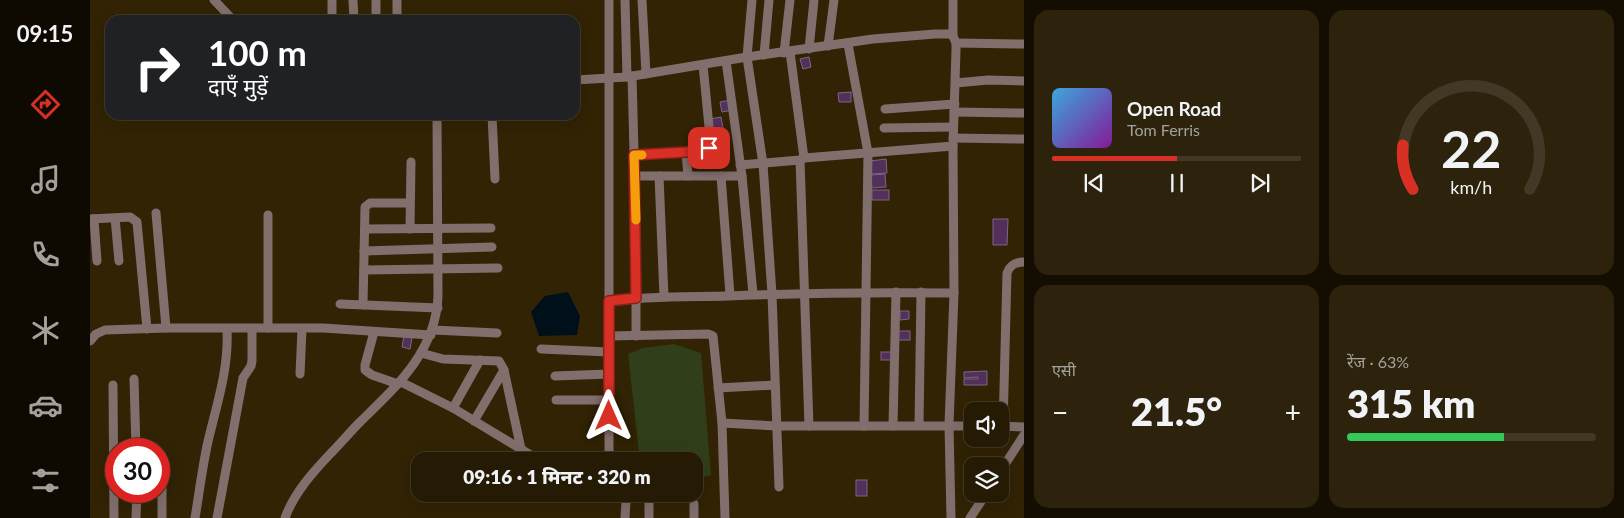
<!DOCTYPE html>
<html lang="hi">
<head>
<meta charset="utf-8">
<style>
	:root { --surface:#251a03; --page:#2d230d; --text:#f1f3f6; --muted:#a3a19a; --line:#423825; --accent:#d93025 }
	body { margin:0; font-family:Lato,"Noto Sans Devanagari",sans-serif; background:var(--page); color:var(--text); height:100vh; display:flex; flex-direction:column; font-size:19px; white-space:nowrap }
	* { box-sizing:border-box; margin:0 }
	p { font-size:16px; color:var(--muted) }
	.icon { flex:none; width:28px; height:28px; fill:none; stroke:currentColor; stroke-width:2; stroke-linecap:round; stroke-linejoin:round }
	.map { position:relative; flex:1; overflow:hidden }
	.details { display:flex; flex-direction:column; gap:10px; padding:10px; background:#140e02; width:600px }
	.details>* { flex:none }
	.top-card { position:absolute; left:15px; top:15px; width:475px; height:105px; border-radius:15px; box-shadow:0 5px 20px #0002,0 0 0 1px var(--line); background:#202124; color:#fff; overflow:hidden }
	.controls { position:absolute; left:874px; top:402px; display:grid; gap:10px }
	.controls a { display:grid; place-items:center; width:45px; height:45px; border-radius:10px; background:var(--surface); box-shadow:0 5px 20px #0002,0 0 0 1px var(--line); font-size:25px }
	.speed { position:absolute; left:15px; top:438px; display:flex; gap:10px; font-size:25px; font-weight:700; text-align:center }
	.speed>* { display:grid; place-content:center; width:65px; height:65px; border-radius:50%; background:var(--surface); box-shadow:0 5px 20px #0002,0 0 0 1px var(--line); line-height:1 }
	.speed .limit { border:8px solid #d22; background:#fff; color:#111 }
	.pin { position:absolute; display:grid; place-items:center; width:42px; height:42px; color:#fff; margin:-21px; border-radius:10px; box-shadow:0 2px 8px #0006 }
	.me { position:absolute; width:55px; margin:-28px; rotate:0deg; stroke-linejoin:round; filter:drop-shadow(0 0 4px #0008) }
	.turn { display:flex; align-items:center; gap:18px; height:105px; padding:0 20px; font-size:22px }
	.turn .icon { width:65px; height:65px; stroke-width:2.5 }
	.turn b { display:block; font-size:35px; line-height:42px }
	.big { font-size:38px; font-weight:800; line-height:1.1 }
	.details .card { flex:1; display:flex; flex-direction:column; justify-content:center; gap:8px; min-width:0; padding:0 18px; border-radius:15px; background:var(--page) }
	.details .dial { align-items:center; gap:0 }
	.dial svg { height:130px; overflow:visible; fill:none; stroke:var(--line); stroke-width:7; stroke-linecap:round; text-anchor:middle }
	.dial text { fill:var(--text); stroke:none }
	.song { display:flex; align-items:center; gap:15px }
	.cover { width:60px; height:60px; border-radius:8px; background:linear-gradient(135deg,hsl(200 70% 55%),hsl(290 70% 35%)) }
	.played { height:5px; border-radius:2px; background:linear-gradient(90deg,var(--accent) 50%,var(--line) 50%) }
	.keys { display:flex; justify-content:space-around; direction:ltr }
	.heat { display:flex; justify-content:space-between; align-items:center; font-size:28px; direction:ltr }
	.charge { height:8px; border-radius:4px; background:linear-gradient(90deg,#34c759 63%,var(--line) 0) }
	.details .tiles { flex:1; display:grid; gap:10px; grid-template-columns:repeat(2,1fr) }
	.trip { position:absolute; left:321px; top:452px; width:292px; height:50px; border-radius:15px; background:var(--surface); box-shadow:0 5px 20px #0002,0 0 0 1px var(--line); font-weight:800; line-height:50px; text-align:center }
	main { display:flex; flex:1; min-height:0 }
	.tab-bar { display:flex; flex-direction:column; width:90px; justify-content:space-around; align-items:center; background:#0f0a01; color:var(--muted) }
	.tab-bar .icon { width:35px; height:35px }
	.tab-bar .current { color:var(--accent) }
	.tab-bar b { font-size:22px; color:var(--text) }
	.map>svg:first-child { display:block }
</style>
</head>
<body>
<main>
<nav class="tab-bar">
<b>09:15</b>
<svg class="icon current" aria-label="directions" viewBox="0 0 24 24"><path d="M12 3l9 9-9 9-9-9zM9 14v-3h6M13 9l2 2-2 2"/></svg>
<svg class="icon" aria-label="music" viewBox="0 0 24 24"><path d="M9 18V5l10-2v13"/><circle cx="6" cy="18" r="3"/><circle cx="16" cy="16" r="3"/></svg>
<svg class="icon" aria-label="phone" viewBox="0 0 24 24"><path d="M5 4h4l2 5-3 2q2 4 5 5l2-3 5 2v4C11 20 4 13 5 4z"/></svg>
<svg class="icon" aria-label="climate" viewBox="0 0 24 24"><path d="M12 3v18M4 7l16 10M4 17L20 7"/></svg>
<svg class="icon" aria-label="car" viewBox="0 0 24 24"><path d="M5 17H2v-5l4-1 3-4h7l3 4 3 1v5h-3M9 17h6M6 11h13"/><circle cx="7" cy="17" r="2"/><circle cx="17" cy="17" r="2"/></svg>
<svg class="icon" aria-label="filters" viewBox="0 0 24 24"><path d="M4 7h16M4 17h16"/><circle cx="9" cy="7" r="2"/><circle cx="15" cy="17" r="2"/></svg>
</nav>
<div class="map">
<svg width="934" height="518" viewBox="0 0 934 518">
	<rect width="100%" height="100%" fill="#312304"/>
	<polygon fill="#303f19" points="584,344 611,353 621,475 605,479 605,461 550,461 538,354 553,348"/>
	<polygon fill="#00101a" points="478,292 490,316 487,335 449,336 441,312 455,296"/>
	<g fill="#532f5c" stroke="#7d6783">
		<polygon points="719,57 721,67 713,69 710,59"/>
		<polygon points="761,92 761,102 749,102 748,93"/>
		<polygon points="641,100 643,110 632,112 630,102"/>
		<polygon points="631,117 633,128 622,130 620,119"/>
		<polygon points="796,159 797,173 782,174 780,161"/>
		<polygon points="795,174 796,187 782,188 781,175"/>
		<rect x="782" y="190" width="17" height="10"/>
		<polygon points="903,219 918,219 917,245 903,245"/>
		<polygon points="810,311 819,311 819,319 810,320"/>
		<rect x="808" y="331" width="12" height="9"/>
		<polygon points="314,336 322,338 320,349 312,347"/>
		<rect x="791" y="352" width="11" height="8"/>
		<polygon points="897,371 897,385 874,385 874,379 888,379 888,377 874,378 874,372"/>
		<rect x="766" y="480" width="11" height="16"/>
	</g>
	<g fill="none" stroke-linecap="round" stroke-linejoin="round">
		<g stroke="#816f6d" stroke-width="9">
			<polyline points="124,0 143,20"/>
			<polyline points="242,0 242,20"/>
			<polyline points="263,0 264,20"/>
			<polyline points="535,0 537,77"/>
			<polyline points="552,0 556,74"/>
			<polyline points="662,0 657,57 673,164 682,294 689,487"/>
			<polyline points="286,20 286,0"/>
			<polyline points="307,20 307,0"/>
			<polyline points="863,36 863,0"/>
			<polyline points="866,43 934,44"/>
			<polyline points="758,44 778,153 774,426"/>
			<polyline points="738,46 744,0"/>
			<polyline points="719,49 724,0"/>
			<polyline points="700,52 714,158 710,160 719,426"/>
			<polyline points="694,53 700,0"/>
			<polyline points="674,55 679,0"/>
			<polyline points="636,61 652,176 663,294"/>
			<polyline points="542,76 546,228 546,336"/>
			<polyline points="485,80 537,77 657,57 783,39 845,34 860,34 863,36 866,43 866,50 863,146 864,293 859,425 861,518"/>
			<polyline points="866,83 898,80 934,81"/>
			<polyline points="795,109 865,104"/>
			<polyline points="864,112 934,113"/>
			<polyline points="402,115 405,179"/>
			<polyline points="794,128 863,127"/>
			<polyline points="863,138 934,139"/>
			<polyline points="596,152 598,176"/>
			<polyline points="544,155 616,150 621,147 613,65"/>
			<polyline points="714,158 863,146"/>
			<polyline points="650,165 710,160"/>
			<polyline points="545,176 652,176"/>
			<polyline points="569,176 574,297"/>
			<polyline points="631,176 640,295"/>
			<polyline points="66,213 76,328"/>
			<polyline points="25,218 29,261"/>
			<polyline points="0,219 40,217 47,222 57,329"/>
			<polyline points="4,219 7,261"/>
			<polyline points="275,229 401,228"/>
			<polyline points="320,229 321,162"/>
			<polyline points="274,251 402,247"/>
			<polyline points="274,270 408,268"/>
			<path d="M 519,301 C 559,296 598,297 638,296 C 713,293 788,292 864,293"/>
			<polyline points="250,304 348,308"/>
			<polyline points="273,305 275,207 280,203 320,203"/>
			<polyline points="178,328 178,215"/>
			<polyline points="343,330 407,333"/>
			<polyline points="284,332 275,365 275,370 282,375 308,384"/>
			<polyline points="519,336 618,334 623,336 632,423 635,518"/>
			<polyline points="0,341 6,334 15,330 76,328 233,328 341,335"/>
			<polyline points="451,349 519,352"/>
			<polyline points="331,353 353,359 409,361 414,370 431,449"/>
			<polyline points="210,374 212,329"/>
			<polyline points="465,376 519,374"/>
			<polyline points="44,379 46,449"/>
			<polyline points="311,382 363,408 444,457"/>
			<polyline points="23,385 24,518"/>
			<polyline points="628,388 685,385"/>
			<polyline points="466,400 519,400"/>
			<polyline points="363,408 390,360"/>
			<polyline points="384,421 414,370"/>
			<polyline points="632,423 687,426 882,426"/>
			<polyline points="829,425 831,292"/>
			<polyline points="803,426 806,292"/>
			<polyline points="910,426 934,427"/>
			<path d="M 913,427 L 917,273 C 920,265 925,262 934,262"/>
			<polyline points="519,457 519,0"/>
			<polyline points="910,472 934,435"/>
			<polyline points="72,481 72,518"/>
			<polyline points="46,518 47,491"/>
			<path d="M 105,518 C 109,494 112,470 117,446 C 126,406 139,371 137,329"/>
			<polyline points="127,518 153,378 161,366 162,361 162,329"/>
			<path d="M 195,518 C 204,493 223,472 241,453 C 251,443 260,432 270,422 C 307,386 346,351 348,296 L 347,115"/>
			<polyline points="535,518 536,501"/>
			<polyline points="559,518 559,502"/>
			<polyline points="604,518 604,504"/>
			<polyline points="880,518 896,494"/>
		</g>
	</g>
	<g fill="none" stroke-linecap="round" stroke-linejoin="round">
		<defs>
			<polyline id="route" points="519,416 519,301 546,298 544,155 596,152 619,148"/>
		</defs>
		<use href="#route" stroke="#8d1f18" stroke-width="12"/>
		<use href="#route" stroke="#d93025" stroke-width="9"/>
		<polyline stroke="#f59e0b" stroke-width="9" points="546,220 544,155 552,155"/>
	</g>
</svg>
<div class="controls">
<a><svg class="icon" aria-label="sound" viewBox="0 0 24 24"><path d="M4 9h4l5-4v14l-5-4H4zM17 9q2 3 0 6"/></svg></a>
<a><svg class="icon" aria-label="layers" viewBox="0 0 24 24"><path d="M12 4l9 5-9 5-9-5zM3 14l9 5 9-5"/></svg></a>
</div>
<div class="speed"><div class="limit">30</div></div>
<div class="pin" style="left:619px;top:148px;background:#d93025"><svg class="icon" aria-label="arrive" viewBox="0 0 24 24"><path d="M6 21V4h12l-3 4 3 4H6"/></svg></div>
<svg class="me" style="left:519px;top:416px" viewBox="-20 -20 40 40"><path d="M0-17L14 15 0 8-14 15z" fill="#d93025" stroke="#fff" stroke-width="4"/></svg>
<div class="trip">09:16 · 1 मिनट · 320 m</div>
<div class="top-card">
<div class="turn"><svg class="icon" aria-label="right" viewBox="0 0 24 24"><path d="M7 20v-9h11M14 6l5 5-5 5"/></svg><div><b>100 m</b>दाएँ मुड़ें</div></div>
</div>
</div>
<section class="details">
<div class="tiles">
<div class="card">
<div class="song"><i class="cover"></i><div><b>Open Road</b><p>Tom Ferris</p></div></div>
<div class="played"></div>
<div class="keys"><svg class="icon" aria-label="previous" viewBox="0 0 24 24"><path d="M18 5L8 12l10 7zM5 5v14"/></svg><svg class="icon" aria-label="pause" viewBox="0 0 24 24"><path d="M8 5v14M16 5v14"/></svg><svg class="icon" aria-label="next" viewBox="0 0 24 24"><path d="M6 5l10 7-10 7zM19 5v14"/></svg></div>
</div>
<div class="card dial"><svg viewBox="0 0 100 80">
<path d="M14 69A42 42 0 1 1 86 69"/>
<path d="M14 69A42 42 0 0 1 8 42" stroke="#d93025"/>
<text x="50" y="56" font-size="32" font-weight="700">22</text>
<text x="50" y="72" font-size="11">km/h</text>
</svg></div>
<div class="card"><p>एसी</p>
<div class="heat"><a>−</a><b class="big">21.5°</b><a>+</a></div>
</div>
<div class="card"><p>रेंज · 63%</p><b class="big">315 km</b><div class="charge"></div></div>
</div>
</section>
</main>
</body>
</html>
